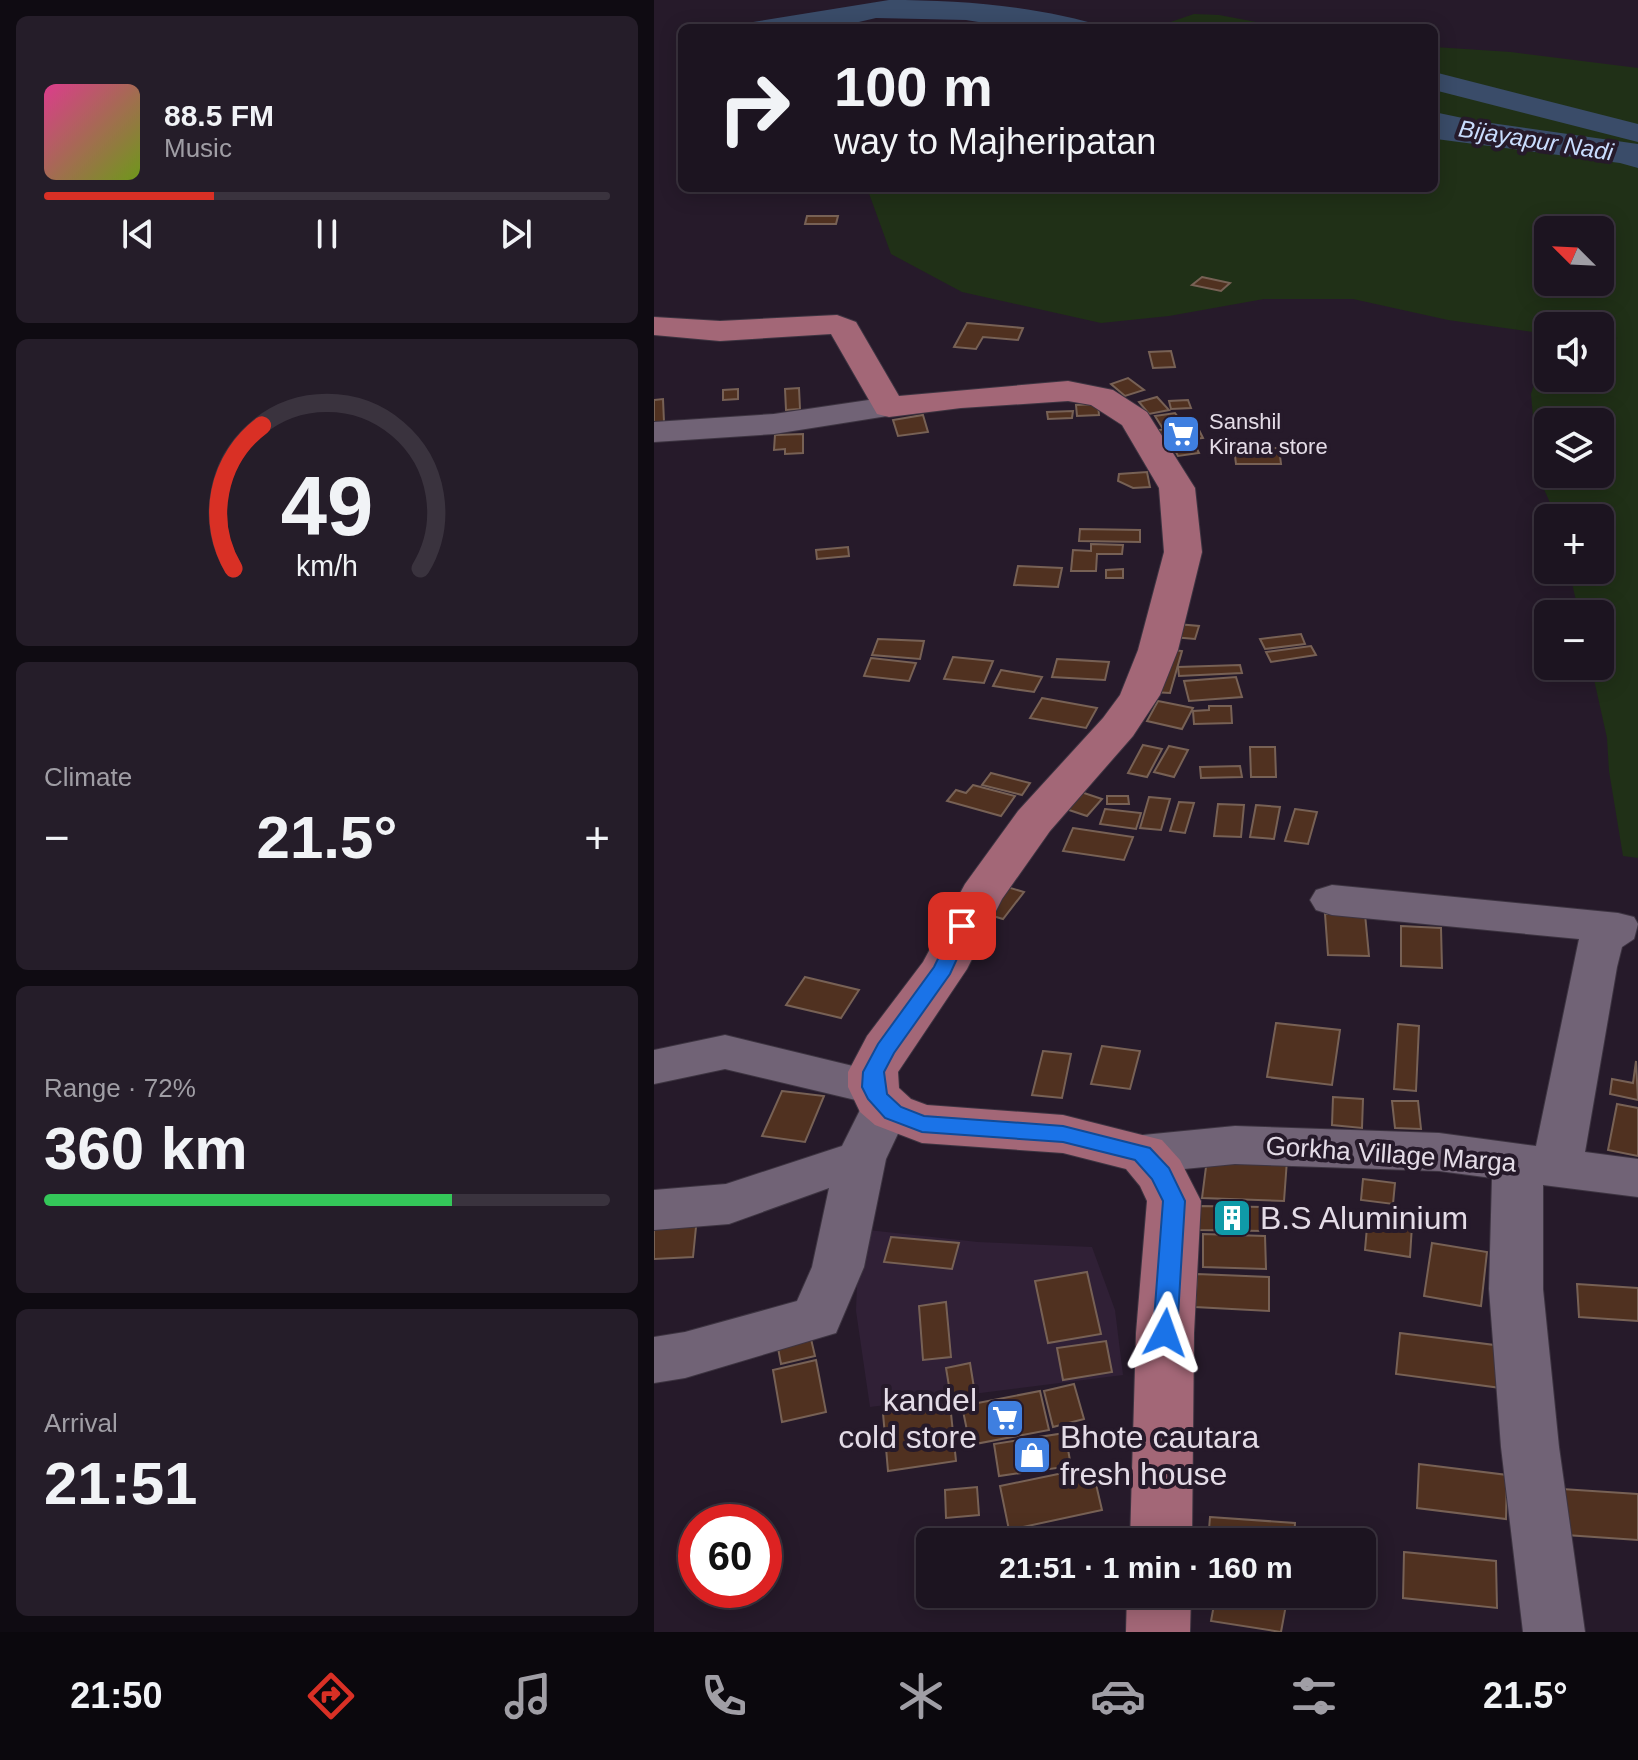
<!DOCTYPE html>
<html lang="en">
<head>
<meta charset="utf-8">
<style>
	:root { --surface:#1c1420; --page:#251d29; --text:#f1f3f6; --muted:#a09ea5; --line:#3a333e; --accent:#d93025 }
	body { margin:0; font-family:Arial,sans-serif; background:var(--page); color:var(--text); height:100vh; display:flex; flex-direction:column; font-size:30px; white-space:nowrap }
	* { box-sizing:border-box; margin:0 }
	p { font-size:26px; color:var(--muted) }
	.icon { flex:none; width:44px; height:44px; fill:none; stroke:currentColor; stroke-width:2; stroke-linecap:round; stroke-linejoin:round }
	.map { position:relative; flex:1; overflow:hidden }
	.drawer { display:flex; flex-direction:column; gap:16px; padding:16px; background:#0f0b12; width:654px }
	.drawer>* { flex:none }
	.top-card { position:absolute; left:24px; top:24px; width:760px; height:168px; border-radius:12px; box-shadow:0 4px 20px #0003,0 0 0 2px var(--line); background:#1c1420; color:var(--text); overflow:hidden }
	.needle { width:52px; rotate:294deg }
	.buttons { position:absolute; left:880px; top:216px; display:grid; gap:16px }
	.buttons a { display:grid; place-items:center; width:80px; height:80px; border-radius:12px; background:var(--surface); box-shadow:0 4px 20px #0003,0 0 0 2px var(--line); font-size:40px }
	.speed { position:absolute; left:24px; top:1504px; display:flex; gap:16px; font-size:40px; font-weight:700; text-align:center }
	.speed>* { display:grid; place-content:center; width:104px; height:104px; border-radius:50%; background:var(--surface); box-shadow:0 4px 20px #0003,0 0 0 2px var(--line); line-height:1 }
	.speed .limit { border:12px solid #d22; background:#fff; color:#111 }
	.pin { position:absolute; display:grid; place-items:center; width:68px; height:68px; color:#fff; margin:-34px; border-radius:16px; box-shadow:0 4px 12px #0006 }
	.me { position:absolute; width:88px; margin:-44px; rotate:4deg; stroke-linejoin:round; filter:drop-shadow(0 0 6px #0008) }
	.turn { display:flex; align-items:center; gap:28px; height:168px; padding:0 24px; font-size:36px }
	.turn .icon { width:104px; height:104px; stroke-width:2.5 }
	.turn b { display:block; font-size:56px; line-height:68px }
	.big { font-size:60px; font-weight:800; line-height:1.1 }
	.drawer .widget { flex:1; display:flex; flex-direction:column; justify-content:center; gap:12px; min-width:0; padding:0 28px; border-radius:12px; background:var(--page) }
	.drawer .dial { align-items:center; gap:0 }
	.dial svg { height:208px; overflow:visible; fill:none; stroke:var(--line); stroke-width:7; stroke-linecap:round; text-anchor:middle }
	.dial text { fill:var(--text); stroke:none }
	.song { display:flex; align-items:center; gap:24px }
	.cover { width:96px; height:96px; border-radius:12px; background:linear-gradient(135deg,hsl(330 70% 55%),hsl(80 70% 35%)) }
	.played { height:8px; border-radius:4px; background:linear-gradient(90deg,var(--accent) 30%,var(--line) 30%) }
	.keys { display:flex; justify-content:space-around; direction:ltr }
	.heat { display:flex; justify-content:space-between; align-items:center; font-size:44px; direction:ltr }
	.charge { height:12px; border-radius:6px; background:linear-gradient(90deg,#34c759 72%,var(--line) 0) }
	.trip { position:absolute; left:262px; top:1528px; width:460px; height:80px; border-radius:12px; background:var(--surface); box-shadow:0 4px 20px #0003,0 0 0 2px var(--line); font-weight:800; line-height:80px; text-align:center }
	.menu { display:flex; height:128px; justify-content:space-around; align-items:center; background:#0b080d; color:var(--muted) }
	.menu .icon { width:56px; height:56px }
	.menu .active { color:var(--accent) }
	.menu b { font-size:36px; color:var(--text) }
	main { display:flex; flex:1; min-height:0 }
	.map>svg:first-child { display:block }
</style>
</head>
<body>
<main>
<section class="drawer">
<div class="widget">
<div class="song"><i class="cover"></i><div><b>88.5 FM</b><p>Music</p></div></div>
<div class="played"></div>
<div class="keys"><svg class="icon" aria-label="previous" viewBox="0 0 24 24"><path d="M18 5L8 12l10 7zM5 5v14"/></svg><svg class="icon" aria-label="pause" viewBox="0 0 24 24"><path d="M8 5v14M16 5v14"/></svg><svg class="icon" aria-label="next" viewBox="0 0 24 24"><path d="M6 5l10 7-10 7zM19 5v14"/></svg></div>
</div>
<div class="widget dial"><svg viewBox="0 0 100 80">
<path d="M14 69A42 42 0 1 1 86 69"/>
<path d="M14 69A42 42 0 0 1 25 14" stroke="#d93025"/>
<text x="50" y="56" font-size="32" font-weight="700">49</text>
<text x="50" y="72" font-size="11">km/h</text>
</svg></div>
<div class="widget"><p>Climate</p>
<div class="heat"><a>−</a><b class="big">21.5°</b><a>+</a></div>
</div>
<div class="widget"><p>Range · 72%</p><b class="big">360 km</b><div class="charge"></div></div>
<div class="widget"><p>Arrival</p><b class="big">21:51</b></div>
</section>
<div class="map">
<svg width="984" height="1632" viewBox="0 0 984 1632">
	<rect width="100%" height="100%" fill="#261a2a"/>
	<polygon fill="#302036" points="205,1229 324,1242 438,1247 461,1310 469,1375 216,1407 202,1311"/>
	<g fill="#203017" fill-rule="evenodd">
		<polygon points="540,14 565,15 634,28 499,28"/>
		<path d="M 780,47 L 857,52 L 984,68 L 984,858 L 969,856 L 955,771 L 953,738 L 937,666 L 946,666 L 946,614 L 925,614 L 915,570 L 946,570 L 946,518 L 903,518 L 884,476 L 877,394 L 888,359 L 894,356 L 894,378 L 946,378 L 946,340 L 964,338 L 946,337 L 946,326 L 894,326 L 894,334 L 794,320 L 699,299 L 610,299 L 515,316 L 447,323 L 308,292 L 237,254 L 213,188 L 780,188 ZM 894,230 L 946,230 L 946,282 L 894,282 ZM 894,422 L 946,422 L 946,474 L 894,474 Z"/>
	</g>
	<g fill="#3a4c69">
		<path d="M 235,0 C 309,0 384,6 455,28 L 362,28 L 312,20 L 222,18 L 179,28 L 62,28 Z"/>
		<polygon points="780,112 823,121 984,144 984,168 966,163 782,139"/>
	</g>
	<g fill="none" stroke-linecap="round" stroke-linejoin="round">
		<polygon fill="#3a4c69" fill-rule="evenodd" points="780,72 984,124 984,142 780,90"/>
	</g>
	<g fill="#503120" stroke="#776155" stroke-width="2">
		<polygon points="153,216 184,216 182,224 151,224"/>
		<polygon points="548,277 576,283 567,291 538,285"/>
		<polygon points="313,323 369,328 364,340 329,337 322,349 300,347"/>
		<polygon points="517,351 521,367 499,368 495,352"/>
		<polygon points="474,378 490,390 471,396 457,384"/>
		<polygon points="145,388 146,409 132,410 131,389"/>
		<polygon points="84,389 84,399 69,400 69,390"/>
		<polygon points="503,397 515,410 495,414 485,402"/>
		<polygon points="9,399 10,422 0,423 0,400"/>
		<polygon points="534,400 537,408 517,409 515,401"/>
		<polygon points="444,404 445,415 423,416 422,405"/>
		<polygon points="419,411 418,418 394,419 393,412"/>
		<polygon points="521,413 530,425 509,429 501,416"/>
		<polygon points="269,415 274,432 244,436 239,420"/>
		<polygon points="543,426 549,438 510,443 504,430"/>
		<polygon points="149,434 149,453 131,454 131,449 120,450 121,435"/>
		<polygon points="540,443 545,453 524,456 519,447"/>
		<polygon points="580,448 625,448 627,464 582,464"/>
		<polygon points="493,472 496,487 479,488 464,481 465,474"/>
		<polygon points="426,529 486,530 486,542 425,541"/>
		<polygon points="437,544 469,545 468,554 443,554 442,571 417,571 419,550 437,551"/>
		<polygon points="194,547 195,556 163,559 162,550"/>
		<polygon points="364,566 408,568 404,587 360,585"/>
		<polygon points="469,569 469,578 452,578 452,570"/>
		<polygon points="523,624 545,626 541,639 519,637"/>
		<polygon points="647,634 651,644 611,649 606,639"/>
		<polygon points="224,639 270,641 266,659 218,655"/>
		<polygon points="657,646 662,655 617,662 612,652"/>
		<polygon points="512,649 528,651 516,693 499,692"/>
		<polygon points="299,657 339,661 330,683 290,679"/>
		<polygon points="217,658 262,663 255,681 210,676"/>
		<polygon points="403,659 455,662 451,680 398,677"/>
		<polygon points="586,665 588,673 525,676 524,667"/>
		<polygon points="347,670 388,677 380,692 339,686"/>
		<polygon points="582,677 588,697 535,701 530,681"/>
		<polygon points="388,698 443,708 432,728 376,718"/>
		<polygon points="504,701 539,708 528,729 493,721"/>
		<polygon points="555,706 577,706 578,723 540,724 539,711 555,710"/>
		<polygon points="489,745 508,749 493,777 474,773"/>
		<polygon points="515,746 534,750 520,777 500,772"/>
		<polygon points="596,747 621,747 622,777 597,777"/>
		<polygon points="586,766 588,777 547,778 546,767"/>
		<polygon points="337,773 376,783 368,795 328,785"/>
		<polygon points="319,785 361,796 347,816 293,801 302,790 312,793"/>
		<polygon points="424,791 448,799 433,816 409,808"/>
		<polygon points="453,796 474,796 475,804 453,804"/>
		<polygon points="495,797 516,799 507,830 486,828"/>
		<polygon points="525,802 540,803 531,833 516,831"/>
		<polygon points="564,804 590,805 587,837 560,836"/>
		<polygon points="602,805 626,807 620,839 596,837"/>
		<polygon points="451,809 487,813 482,829 446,824"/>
		<polygon points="641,809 663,812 654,844 631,841"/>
		<polygon points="419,828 479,837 470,860 409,851"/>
		<polygon points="343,884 370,892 349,919 322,911"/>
		<polygon points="671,914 711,914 715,956 674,955"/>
		<polygon points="747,926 787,928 788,968 747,966"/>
		<polygon points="151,977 205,990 187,1018 132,1005"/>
		<polygon points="622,1023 686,1030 678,1085 613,1077"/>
		<polygon points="744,1024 765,1026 762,1091 740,1089"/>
		<polygon points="448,1046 486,1051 476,1089 437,1084"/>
		<polygon points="389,1051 417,1054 408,1098 378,1095"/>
		<polygon points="982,1061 984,1100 956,1094 958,1079 979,1083"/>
		<polygon points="128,1091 170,1096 151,1142 108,1136"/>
		<polygon points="679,1097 709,1099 708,1128 678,1125"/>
		<polygon points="738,1101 764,1101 767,1129 741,1128"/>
		<polygon points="963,1104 984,1108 984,1156 954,1150"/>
		<polygon points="553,1159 633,1160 630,1201 548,1198"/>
		<polygon points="709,1179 741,1183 739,1204 707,1200"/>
		<polygon points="545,1206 611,1207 611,1231 545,1230"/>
		<polygon points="714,1216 758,1225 756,1257 711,1250"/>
		<polygon points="43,1217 39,1257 0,1259 0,1220"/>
		<polygon points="549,1234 611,1236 612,1269 549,1267"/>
		<polygon points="237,1237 305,1243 298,1269 230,1262"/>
		<polygon points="778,1243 833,1252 827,1306 770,1296"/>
		<polygon points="433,1272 447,1334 394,1343 381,1281"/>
		<polygon points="543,1274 615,1277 615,1311 541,1307"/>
		<polygon points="923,1284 984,1288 984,1321 925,1317"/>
		<polygon points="292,1302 297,1357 269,1360 265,1306"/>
		<polygon points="746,1333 848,1346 847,1388 742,1374"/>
		<polygon points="157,1339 161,1356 127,1364 124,1348"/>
		<polygon points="452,1341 458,1372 409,1380 403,1348"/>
		<polygon points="162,1360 172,1412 128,1422 119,1370"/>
		<polygon points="316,1363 321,1394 297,1398 292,1368"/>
		<polygon points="420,1384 430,1419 399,1427 390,1391"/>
		<polygon points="386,1391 395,1430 316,1445 308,1406"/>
		<polygon points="296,1404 302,1461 234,1471 229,1413"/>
		<polygon points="411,1433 417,1466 345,1476 340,1444"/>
		<polygon points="765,1464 853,1475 852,1519 763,1508"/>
		<polygon points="438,1467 448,1510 355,1530 346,1486"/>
		<polygon points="323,1487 325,1515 292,1518 291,1490"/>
		<polygon points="908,1489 984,1494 984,1540 912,1535"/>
		<polygon points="556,1517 641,1523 640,1542 554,1542"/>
		<polygon points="750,1552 842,1561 843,1608 749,1598"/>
		<polygon points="562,1594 634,1594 627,1632 557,1621"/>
	</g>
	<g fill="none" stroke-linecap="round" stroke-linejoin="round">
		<defs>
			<g id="minor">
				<polygon points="235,397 246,400 251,407 246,414 120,434 0,442 0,422 120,414"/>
				<polygon points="678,885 964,913 980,917 984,924 980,939 968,947 963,967 931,1152 984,1159 984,1197 889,1185 889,1289 905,1447 931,1632 869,1632 847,1447 835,1289 838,1178 785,1171 581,1164 489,1173 471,1167 464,1154 471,1141 489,1135 581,1126 785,1133 882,1146 925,939 678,915 662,910 656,900 662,890"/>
				<polygon points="71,1035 236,1075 243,1087 241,1091 249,1093 257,1106 232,1159 210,1267 182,1333 31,1378 0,1383 0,1337 31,1332 143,1301 158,1267 175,1188 75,1224 0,1230 0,1190 72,1184 188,1146 210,1102 71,1069 0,1084 0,1050"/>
			</g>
			<g id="major">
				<polygon points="183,315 202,322 245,396 414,381 459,390 493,412 541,488 548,552 524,650 506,695 479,736 396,831 348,899 313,969 244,1072 245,1088 257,1099 273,1105 409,1115 508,1140 526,1160 547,1201 540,1333 538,1542 476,1542 482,1333 493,1201 486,1186 472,1169 409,1153 268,1143 221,1125 206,1112 194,1087 194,1072 213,1036 269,962 311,884 364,811 449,718 466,695 484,650 510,552 505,488 468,425 437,405 414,401 307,408 235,417 223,414 177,334 66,341 0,335 0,317 66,321"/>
				<polygon points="473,1594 537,1594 536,1632 472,1632"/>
			</g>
		</defs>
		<use href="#minor" stroke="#3d3441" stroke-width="2"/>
		<use href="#major" stroke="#3d3441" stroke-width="2"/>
		<use href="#minor" fill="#716376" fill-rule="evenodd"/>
		<use href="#major" fill="#a36777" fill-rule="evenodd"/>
	</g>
	<polygon fill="#1a73e8" stroke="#114b97" stroke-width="2" points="308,920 318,926 296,974 240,1053 230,1072 233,1094 247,1107 270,1116 409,1126 496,1148 515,1168 531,1201 523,1333 519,1340 511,1342 503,1340 499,1333 509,1201 498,1179 481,1160 409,1142 268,1132 231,1118 214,1099 208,1087 209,1072 224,1044 280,967 302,922"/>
	<defs>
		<symbol id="supermarket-square" viewBox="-11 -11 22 22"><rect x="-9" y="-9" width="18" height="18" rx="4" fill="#3f7fe0" stroke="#261a2a"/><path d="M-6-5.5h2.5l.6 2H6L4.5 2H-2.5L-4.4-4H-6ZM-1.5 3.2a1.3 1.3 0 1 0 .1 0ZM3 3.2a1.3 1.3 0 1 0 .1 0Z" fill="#fff"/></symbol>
		<symbol id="building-square" viewBox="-11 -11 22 22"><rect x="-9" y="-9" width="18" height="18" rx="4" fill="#0f9aa8" stroke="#261a2a"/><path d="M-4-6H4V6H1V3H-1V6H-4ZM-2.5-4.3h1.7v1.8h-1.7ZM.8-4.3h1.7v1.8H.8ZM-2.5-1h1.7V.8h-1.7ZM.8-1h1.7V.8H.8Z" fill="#fff"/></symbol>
		<symbol id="shop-square" viewBox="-11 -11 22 22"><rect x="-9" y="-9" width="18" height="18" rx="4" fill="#3f7fe0" stroke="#261a2a"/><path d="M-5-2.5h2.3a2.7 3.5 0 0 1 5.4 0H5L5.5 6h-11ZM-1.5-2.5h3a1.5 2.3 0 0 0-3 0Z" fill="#fff"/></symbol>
	</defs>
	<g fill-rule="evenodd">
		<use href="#supermarket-square" x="505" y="412" width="44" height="44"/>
		<use href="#building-square" x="556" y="1196" width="44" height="44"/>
		<use href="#supermarket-square" x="329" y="1396" width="44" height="44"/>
		<use href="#shop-square" x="356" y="1433" width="44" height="44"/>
	</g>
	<g text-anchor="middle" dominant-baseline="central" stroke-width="8" stroke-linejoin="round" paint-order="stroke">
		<g font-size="22" fill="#e4dce7" stroke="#261a2a" text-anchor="start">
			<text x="555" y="421">Sanshil<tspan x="555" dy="25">Kirana store</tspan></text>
		</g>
		<g font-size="24" font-style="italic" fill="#c9ddfe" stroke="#261a2a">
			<text transform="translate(882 140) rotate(9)">Bijayapur Nadi</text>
		</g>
		<g font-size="26" fill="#e4dce7" stroke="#261a2a">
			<text transform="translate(737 1154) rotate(4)">Gorkha Village Marga</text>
		</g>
		<g font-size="32" fill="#e4dce7" stroke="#261a2a" text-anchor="start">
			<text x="606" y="1218">B.S Aluminium</text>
			<text x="323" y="1400" text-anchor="end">kandel<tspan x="323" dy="37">cold store</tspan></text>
			<text x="406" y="1437">Bhote cautara<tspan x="406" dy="37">fresh house</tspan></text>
		</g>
	</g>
</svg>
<div class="buttons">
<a><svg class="needle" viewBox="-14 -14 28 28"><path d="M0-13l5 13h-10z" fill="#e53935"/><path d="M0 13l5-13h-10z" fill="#a09ea5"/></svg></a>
<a><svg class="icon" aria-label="sound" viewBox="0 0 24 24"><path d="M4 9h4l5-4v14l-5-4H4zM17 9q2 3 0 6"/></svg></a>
<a><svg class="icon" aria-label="layers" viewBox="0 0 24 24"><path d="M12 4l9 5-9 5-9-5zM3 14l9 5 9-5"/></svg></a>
<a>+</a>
<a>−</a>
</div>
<div class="speed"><div class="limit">60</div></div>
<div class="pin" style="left:308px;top:926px;background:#d93025"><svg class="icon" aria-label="arrive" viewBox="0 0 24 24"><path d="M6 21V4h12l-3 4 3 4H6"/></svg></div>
<svg class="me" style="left:511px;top:1333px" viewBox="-20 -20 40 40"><path d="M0-17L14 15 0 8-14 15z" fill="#1a73e8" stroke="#fff" stroke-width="4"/></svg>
<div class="trip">21:51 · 1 min · 160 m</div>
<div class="top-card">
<div class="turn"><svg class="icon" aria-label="right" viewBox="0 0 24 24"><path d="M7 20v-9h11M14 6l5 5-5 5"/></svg><div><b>100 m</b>way to Majheripatan</div></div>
</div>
</div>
</main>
<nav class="menu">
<b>21:50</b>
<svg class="icon active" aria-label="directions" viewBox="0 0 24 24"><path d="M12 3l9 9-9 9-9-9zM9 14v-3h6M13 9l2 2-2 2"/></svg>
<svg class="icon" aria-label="music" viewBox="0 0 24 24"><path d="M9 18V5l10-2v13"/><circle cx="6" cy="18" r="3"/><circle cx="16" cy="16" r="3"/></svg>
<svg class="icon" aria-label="phone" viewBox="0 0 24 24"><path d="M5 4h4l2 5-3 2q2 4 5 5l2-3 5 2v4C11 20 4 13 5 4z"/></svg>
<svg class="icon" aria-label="climate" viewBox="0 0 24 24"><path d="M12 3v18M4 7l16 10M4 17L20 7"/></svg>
<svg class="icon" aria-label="car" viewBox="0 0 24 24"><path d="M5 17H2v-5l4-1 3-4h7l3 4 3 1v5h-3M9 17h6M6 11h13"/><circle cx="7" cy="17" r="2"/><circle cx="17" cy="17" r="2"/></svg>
<svg class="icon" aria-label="filters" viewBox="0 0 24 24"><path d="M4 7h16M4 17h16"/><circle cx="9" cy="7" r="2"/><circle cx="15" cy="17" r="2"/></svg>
<b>21.5°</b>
</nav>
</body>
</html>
